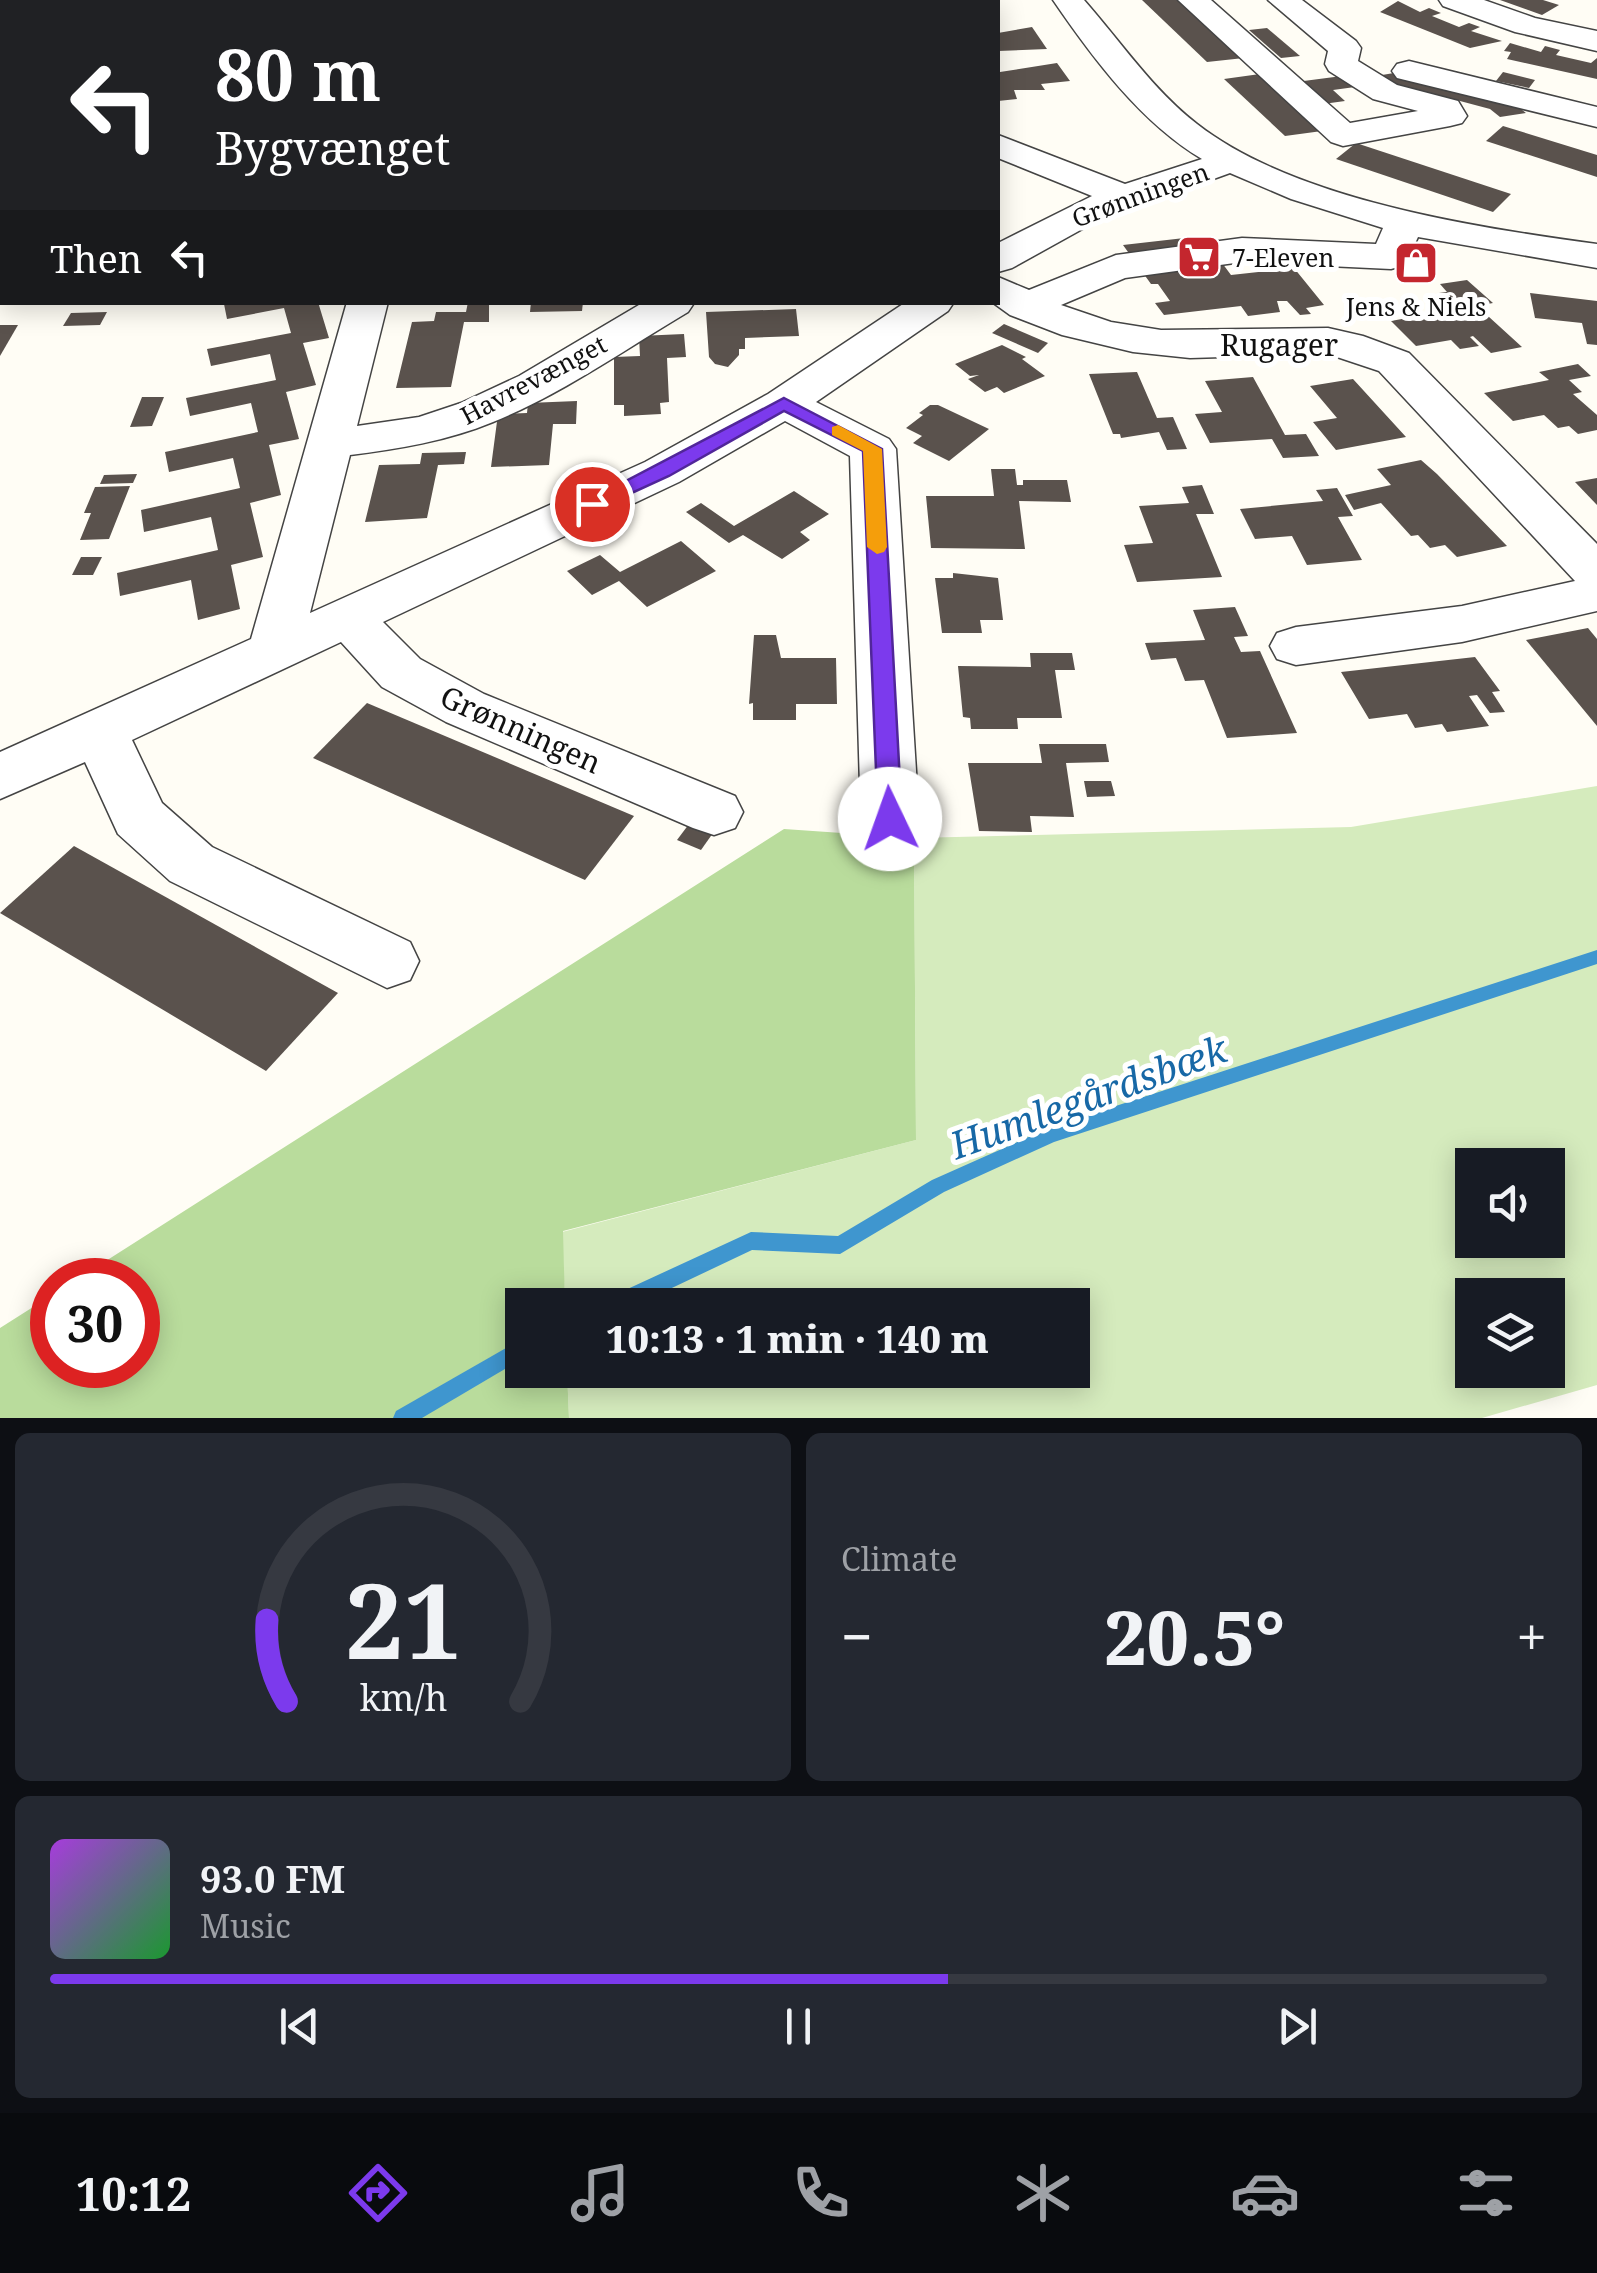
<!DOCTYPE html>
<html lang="en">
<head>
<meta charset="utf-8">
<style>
	:root { --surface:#171b24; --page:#242831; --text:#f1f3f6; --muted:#9ea1a6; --line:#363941; --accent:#7c3aed }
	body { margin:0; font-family:"Noto Serif",serif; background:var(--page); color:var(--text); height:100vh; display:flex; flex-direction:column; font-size:38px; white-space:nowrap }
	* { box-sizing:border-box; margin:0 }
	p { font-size:32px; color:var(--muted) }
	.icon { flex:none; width:55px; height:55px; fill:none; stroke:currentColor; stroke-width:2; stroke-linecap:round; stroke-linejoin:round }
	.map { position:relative; height:1418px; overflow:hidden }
	.sheet { display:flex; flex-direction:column; gap:15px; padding:15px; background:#0d0f14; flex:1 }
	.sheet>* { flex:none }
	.hud { position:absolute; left:0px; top:0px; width:1000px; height:305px; box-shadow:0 5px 25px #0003; background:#202124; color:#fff; overflow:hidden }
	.buttons { position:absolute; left:1455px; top:1148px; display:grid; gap:20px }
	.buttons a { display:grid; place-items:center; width:110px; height:110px; border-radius:0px; background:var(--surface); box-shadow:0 5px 25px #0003; font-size:50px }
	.speed { position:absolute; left:30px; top:1258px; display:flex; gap:20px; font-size:50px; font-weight:700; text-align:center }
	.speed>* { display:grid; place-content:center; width:130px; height:130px; border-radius:50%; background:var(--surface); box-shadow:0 5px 25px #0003; line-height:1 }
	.speed .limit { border:15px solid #d22; background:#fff; color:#111 }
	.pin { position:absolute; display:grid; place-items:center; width:85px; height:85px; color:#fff; margin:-42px; border:5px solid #fff; border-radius:50%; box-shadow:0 2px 10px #0007 }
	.me { position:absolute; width:110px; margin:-55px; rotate:357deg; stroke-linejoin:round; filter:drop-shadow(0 0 8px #0008) }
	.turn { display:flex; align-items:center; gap:35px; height:210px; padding:0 50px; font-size:45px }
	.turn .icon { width:130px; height:130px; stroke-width:2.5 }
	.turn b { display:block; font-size:70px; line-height:85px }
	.then { display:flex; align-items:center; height:95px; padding:0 50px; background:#0003; gap:20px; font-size:38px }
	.big { font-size:75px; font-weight:800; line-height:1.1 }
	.sheet .widget { flex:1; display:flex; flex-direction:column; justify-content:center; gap:15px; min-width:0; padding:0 35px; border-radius:15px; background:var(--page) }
	.sheet .dial { align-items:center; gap:0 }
	.dial svg { height:260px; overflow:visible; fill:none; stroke:var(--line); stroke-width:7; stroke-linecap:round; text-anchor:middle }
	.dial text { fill:var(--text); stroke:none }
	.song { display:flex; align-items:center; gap:30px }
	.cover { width:120px; height:120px; border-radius:15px; background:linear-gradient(135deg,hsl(280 70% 55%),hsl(130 70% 35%)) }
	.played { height:10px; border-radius:5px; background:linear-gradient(90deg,var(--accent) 60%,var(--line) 60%) }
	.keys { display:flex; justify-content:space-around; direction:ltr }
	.heat { display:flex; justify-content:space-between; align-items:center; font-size:55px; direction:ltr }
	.sheet .tiles { flex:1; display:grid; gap:15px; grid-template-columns:1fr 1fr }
	.widget:last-child { grid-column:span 2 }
	.trip { position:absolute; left:505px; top:1288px; width:585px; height:100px; border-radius:0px; background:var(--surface); box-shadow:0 5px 25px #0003; font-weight:800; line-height:100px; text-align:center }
	.tabs { display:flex; height:160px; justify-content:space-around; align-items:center; background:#090b0e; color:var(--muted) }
	.tabs .icon { width:70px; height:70px }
	.tabs .selected { color:var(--accent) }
	.tabs b { font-size:45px; color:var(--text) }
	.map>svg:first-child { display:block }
</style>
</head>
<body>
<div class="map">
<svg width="1597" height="1418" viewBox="0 0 1597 1418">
	<rect width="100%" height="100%" fill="#fffdf5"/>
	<path fill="#d5ebbd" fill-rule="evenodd" d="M 1597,786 L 1597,1385 L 1482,1418 L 569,1418 L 567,1370 L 1072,1370 L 1072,1305 L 565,1305 L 562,1232 L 916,1140 L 914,838 L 1351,827 ZM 1472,1165 L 1548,1165 L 1548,1240 L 1472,1240 ZM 1472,1295 L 1548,1295 L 1548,1370 L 1472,1370 Z"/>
	<polygon fill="#b9dc9c" points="784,829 914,838 916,1140 563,1231 565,1305 522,1305 522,1370 567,1370 569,1418 0,1418 0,1328 52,1295 52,1365 138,1365 138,1280 76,1280"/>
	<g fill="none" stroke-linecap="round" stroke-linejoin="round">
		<g fill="#3f96cf" fill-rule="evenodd">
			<polygon points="1597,950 1597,964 1054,1142 944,1192 840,1254 752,1250 636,1305 606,1305 608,1298 751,1232 838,1236 932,1180 1051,1127"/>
			<polygon points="522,1339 522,1359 422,1418 393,1418 396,1411"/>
		</g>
	</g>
	<g fill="#5a524d">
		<polygon points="1142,0 1181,0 1244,58 1207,62"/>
		<polygon points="1500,0 1543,0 1559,5 1542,15"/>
		<polygon points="1398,1 1420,12 1429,8 1441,13 1432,16 1459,27 1469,23 1480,27 1471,31 1502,41 1470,48 1380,12"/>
		<polygon points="1032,27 1047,49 998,51 998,33"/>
		<polygon points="1267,28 1300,56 1281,58 1249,30"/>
		<polygon points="1510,43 1541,52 1545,46 1560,50 1556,55 1591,63 1597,58 1597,79 1507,59 1511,52 1504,51"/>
		<polygon points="1057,63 1070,81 1041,84 1045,90 1014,90 1017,99 998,101 1000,72"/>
		<polygon points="1503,72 1535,80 1529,88 1496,81"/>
		<polygon points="1394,73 1512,102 1526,113 1500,117 1490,109 1370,77"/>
		<polygon points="1260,74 1322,131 1285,136 1224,79"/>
		<polygon points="1342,76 1355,87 1333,90 1345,101 1323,104 1296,82"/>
		<polygon points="1503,126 1597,155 1597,177 1486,141"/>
		<polygon points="1356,143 1511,194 1493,212 1336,159"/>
		<polygon points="1202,236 1231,275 1294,268 1324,305 1306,308 1311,314 1300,315 1287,301 1277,301 1280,312 1248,316 1241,306 1164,315 1155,303 1170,301 1158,284 1151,284 1123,245"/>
		<polygon points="1467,280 1493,303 1477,306 1522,347 1491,353 1473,336 1470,337 1479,346 1460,349 1451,340 1416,346 1391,321 1456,309 1439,293 1447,292 1440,284"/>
		<polygon points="1530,293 1597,301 1597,345 1587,344 1582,323 1535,318"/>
		<polygon points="318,302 329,338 303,343 316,385 286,392 299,439 269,445 281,495 250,503 263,557 231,565 240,609 198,620 191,580 120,596 117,573 218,550 211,517 144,532 141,510 240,488 233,458 169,472 165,452 258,432 251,403 190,416 186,398 276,380 270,354 211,366 207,349 291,333 284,308 227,319 224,304"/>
		<polygon points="468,302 489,302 489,322 464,322 451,387 396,388 412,322 434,321 436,312 466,312"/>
		<polygon points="531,302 583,302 582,311 530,312"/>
		<polygon points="796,309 799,336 745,338 745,349 739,349 739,355 728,367 715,364 709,357 706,312"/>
		<polygon points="107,312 100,325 63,326 71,313"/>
		<polygon points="1004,324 1048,343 1038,353 992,333"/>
		<polygon points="0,325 18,325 0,356"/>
		<polygon points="684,334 686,357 667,358 669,402 660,403 661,414 624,416 624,405 614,405 614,357 640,356 639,336"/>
		<polygon points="1002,345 1026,357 1022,359 1045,376 1004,393 997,387 985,392 968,379 979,375 970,376 955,364"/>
		<polygon points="1578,364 1591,376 1569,380 1582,392 1573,394 1597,415 1597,430 1578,434 1569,426 1558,428 1544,415 1513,421 1484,393 1549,380 1539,372"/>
		<polygon points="1137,372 1157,418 1173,417 1187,449 1167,450 1159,432 1121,438 1120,434 1113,434 1089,374"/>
		<polygon points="1253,377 1285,435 1306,434 1319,456 1283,458 1272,439 1210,443 1195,414 1222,412 1205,381"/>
		<polygon points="1353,379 1406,437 1336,450 1313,422 1337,418 1310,386"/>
		<polygon points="142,397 164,397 152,426 130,427"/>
		<polygon points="577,401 576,424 553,424 549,465 491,467 498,414 527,413 528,403"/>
		<polygon points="930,405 938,405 989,429 949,461 913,443 922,436 906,428 923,415 919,413"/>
		<polygon points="466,452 464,464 438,465 427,518 365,522 379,465 420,464 422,453"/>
		<polygon points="1421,460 1437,474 1507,546 1457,557 1445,545 1430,548 1418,535 1411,536 1381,503 1354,510 1345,495 1391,485 1377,469"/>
		<polygon points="991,469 1015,469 1017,485 1023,485 1023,480 1067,480 1071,502 1019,501 1025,549 931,548 926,496 994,496"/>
		<polygon points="137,474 133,483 100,484 104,475"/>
		<polygon points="1597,478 1597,505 1575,482"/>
		<polygon points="1202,485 1214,514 1196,514 1222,577 1137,582 1124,545 1153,543 1139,506 1189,503 1182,487"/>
		<polygon points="130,486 109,539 80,540 91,513 84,513 95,487"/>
		<polygon points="1337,488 1353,516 1338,517 1362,560 1307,565 1292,536 1255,539 1240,509 1323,501 1316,490"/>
		<polygon points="794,491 829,514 800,532 810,540 782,559 743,535 729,543 686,512 701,503 734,526"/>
		<polygon points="681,541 716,571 647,607 619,581 592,595 567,571 600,555 620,572"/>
		<polygon points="81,557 102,557 93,575 72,575"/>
		<polygon points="953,573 998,578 1003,620 980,620 982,633 942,633 935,578 953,578"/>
		<polygon points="1235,607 1248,636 1234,637 1241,652 1260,651 1297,733 1227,738 1204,680 1185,681 1176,658 1151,660 1145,643 1205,640 1193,610"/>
		<polygon points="1588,628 1597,639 1597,726 1526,640"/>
		<polygon points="754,635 776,635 781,658 836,658 837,704 796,704 796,720 753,720 753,703 749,704"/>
		<polygon points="1030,653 1072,653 1075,670 1055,670 1062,718 1017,718 1018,729 971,729 970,718 963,717 958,666 1031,667"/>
		<polygon points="1475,657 1500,691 1492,692 1505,712 1490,713 1477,695 1469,696 1489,726 1447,732 1442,724 1415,728 1407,714 1369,719 1341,672"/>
		<polygon points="367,703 634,816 585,880 313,758"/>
		<polygon points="1039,744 1106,744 1109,762 1066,763 1074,817 1030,816 1032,832 979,831 968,763 1042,763"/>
		<polygon points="1084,781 1111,781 1115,796 1087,797"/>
		<polygon points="689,824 713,833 701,850 677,840"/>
		<polygon points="74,846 338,993 266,1071 0,913"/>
	</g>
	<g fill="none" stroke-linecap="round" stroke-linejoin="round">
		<defs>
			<g id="minor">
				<polygon points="417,0 456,0 457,2 418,2"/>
				<path d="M 1053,0 L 1084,0 C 1121,42 1153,90 1197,124 C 1294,200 1477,228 1597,244 L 1597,268 L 1418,237 L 1405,265 L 1391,269 L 1242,262 L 1125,278 L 1061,305 L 1111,322 L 1161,330 L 1328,328 L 1363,336 L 1409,353 L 1597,544 L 1597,611 L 1462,642 L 1296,665 L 1277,659 L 1270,646 L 1277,633 L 1296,627 L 1462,606 L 1575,581 L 1379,371 L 1328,354 L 1190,358 L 1133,352 L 1062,335 L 1010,315 L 992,302 L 998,302 L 998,277 L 1029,290 L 1116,255 L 1242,238 L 1376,244 L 1383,228 L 1291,199 L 1230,173 L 1095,222 L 1012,268 L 998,272 L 998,243 L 1092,196 L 998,158 L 998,135 L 1125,184 L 1202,159 C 1141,123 1092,57 1053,0 Z"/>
				<polygon points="1178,0 1211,0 1350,123 1418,111 1373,99 1329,71 1325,64 1328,51 1268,0 1302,0 1356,41 1361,48 1358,61 1397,85 1458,101 1467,116 1462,123 1450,126 1343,146 1331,142"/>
				<polygon points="1439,0 1484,0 1535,18 1597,31 1597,51 1515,32 1443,6"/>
				<polygon points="1409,61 1597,107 1597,127 1397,78 1392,71 1397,64"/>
				<polygon points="2,132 2,157 0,158 0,133"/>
				<path d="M 347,302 L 388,302 L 357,426 L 419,417 L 461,403 L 519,376 L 644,302 L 694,303 L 688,312 C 624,350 562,394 493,422 C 447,441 398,449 350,455 L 310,613 L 645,462 L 768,394 L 906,302 L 954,302 L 948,311 L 816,402 L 889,439 L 896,449 L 919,819 L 911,835 L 890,842 L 869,835 L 861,819 L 850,456 L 785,421 L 679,482 L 383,622 L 420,659 L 484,694 L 735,796 L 743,812 L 735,828 L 714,835 L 693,828 L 446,722 L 382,687 L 341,642 L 132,740 L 162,803 L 212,847 L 410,942 L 419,961 L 410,980 L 387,988 L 170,881 L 118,834 L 85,762 L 0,799 L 0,752 L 251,639 Z"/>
			</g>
		</defs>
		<use href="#minor" stroke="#444" stroke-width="3"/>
		<use href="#minor" fill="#fff" fill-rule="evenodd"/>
	</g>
	<polygon fill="#7c3aed" stroke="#51269a" stroke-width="2.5" points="784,398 882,449 902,819 898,825 881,825 878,819 863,451 784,411 669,476 599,508 592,510 582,504"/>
	<polygon fill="#f59e0b" points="838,425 882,449 887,547 884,552 877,554 867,547 863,451 832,435 832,427"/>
	<defs>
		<symbol id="supermarket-square" viewBox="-11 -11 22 22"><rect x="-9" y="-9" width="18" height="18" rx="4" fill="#c4262e" stroke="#fff"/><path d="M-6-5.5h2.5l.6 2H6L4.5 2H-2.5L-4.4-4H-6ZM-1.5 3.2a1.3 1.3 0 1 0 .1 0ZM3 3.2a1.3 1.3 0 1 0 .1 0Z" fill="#fff"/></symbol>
		<symbol id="shop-square" viewBox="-11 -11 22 22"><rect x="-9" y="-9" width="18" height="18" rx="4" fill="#c4262e" stroke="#fff"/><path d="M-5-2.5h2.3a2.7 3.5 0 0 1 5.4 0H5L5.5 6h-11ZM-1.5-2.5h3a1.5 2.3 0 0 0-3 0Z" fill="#fff"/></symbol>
	</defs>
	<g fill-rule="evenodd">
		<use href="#supermarket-square" x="1174" y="232" width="50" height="50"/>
		<use href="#shop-square" x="1391" y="238" width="50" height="50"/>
	</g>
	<g text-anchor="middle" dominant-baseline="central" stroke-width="10" stroke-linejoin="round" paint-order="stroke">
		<g font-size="25" fill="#111" stroke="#fff">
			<text transform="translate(1140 194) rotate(-20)">Grønningen</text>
			<text transform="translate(533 379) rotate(-28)">Havrevænget</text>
		</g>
		<g font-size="25" fill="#111" stroke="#fff" text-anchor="start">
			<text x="1232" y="257">7-Eleven</text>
			<text x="1416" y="306" text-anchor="middle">Jens &amp; Niels</text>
		</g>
		<g font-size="30" fill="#111" stroke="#fff">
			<text x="1279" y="344">Rugager</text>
			<text transform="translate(521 729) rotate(24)">Grønningen</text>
		</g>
		<g font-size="38" font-style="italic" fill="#1768a6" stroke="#fff">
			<text transform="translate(1088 1096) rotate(-20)">Humlegårdsbæk</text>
		</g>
	</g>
</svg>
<div class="buttons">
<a><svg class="icon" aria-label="sound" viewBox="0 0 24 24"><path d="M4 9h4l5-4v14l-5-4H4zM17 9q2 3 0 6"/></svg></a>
<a><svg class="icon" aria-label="layers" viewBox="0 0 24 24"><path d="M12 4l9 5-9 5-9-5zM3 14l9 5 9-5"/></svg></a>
</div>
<div class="speed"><div class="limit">30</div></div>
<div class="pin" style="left:592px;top:504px;background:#d93025"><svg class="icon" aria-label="arrive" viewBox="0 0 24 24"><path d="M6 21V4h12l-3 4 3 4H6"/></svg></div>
<svg class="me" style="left:890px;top:819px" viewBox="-20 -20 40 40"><circle r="19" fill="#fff"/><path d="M0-13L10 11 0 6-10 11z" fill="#7c3aed"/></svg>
<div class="trip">10:13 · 1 min · 140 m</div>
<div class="hud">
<div class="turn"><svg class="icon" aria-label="left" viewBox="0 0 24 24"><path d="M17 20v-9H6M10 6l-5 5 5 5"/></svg><div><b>80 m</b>Bygvænget</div></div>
<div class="then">Then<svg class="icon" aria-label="left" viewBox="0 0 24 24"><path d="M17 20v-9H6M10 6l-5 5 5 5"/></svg></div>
</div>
</div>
<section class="sheet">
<div class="tiles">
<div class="widget dial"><svg viewBox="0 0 100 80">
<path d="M14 69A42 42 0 1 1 86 69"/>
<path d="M14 69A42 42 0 0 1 8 44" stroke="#7c3aed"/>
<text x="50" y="56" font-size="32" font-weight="700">21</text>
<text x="50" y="72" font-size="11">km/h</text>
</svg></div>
<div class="widget"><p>Climate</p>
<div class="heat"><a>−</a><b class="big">20.5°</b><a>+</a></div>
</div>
<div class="widget">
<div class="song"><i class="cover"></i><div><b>93.0 FM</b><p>Music</p></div></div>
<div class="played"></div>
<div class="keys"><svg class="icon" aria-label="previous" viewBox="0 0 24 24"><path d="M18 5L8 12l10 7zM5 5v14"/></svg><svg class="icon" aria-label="pause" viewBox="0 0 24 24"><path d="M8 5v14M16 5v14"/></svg><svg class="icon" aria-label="next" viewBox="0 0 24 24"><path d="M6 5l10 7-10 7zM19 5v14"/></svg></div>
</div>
</div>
</section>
<nav class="tabs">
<b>10:12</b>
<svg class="icon selected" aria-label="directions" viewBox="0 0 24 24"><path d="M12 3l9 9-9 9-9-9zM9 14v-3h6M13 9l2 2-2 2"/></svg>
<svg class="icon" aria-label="music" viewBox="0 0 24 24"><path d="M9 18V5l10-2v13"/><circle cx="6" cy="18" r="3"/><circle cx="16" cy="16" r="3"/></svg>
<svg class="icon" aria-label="phone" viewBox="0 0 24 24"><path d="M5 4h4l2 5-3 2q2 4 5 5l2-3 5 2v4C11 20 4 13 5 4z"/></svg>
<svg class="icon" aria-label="climate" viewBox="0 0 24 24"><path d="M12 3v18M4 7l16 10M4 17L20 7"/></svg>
<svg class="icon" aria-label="car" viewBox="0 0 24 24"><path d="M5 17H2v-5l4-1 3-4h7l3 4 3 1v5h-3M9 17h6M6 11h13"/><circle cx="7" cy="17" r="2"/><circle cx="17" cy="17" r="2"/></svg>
<svg class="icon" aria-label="filters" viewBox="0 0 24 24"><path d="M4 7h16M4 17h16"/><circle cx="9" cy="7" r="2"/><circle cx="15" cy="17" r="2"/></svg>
</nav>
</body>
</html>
